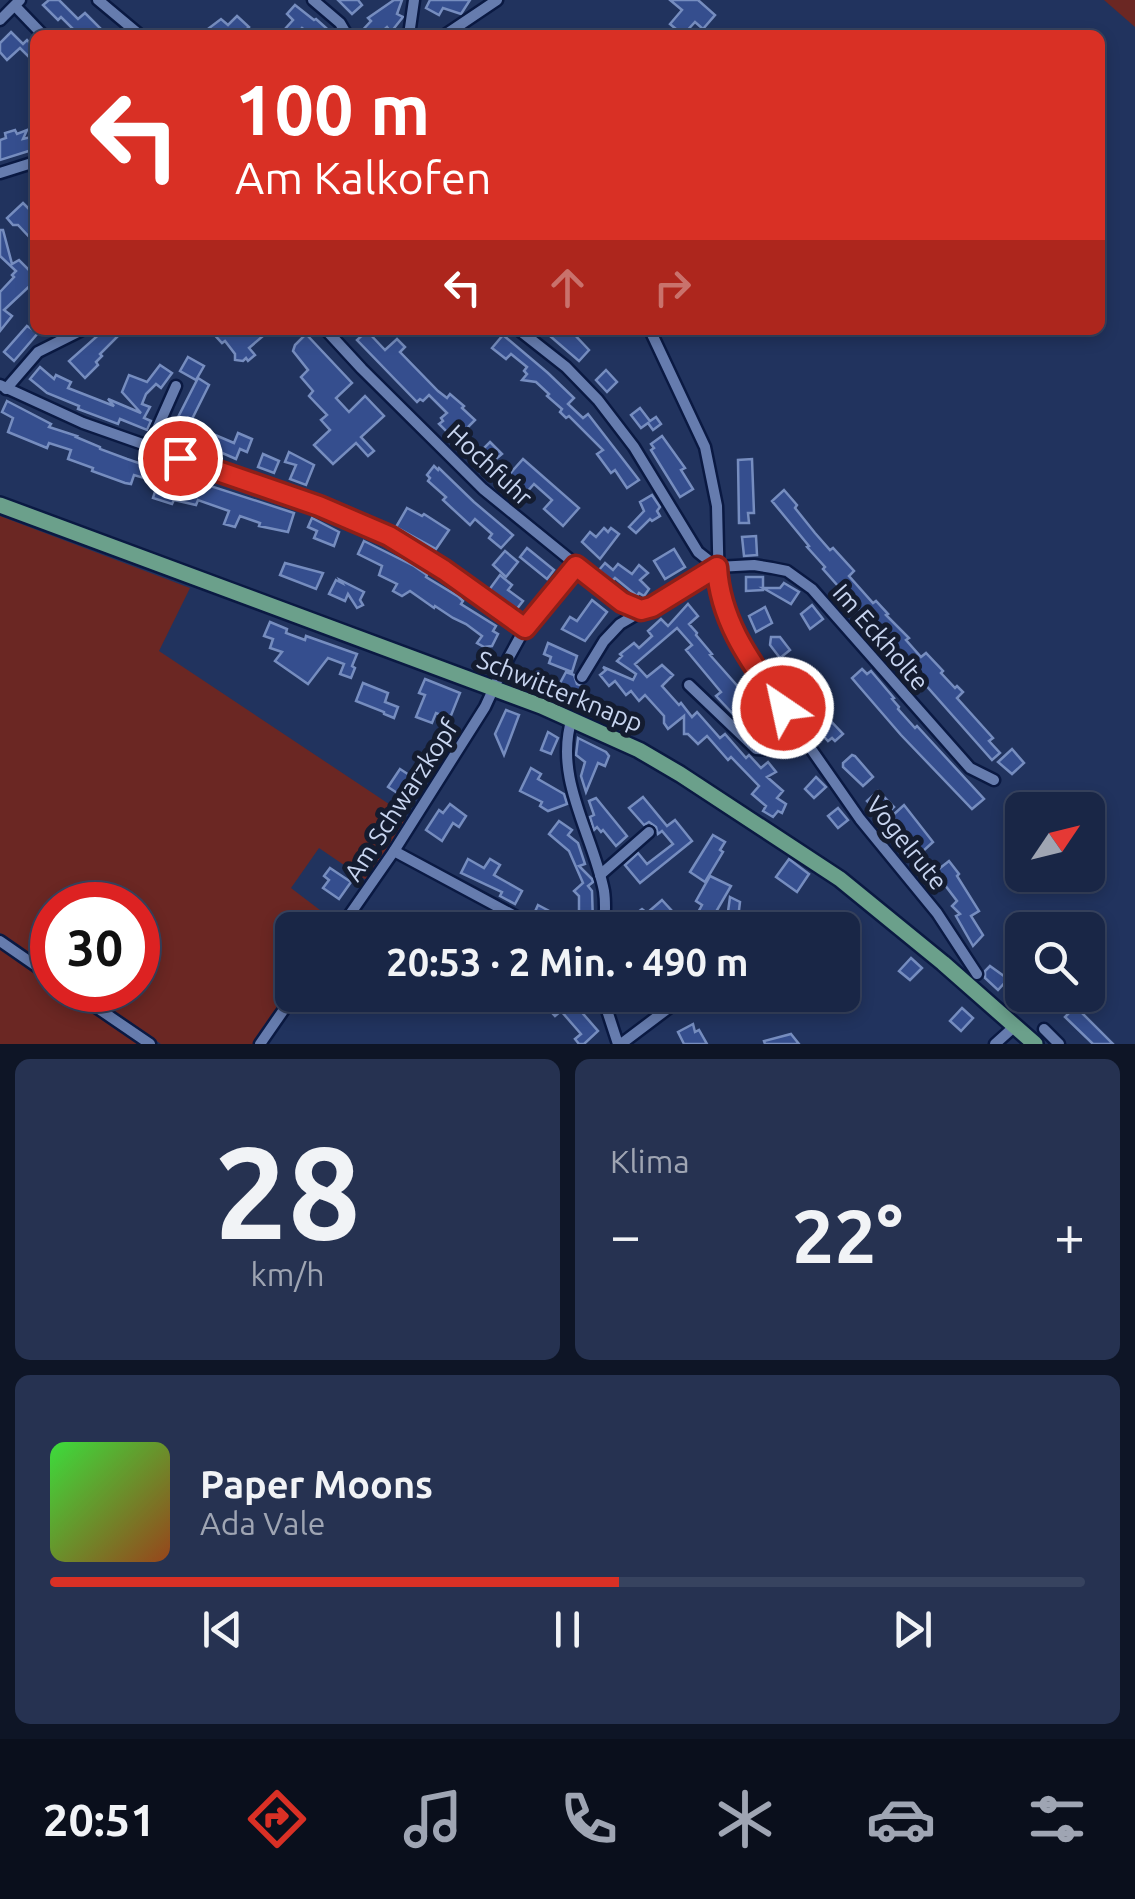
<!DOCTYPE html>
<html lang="de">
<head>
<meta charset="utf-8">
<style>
	:root { --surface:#192646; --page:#263251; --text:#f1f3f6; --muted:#9fa5b3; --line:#37435f; --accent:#d93025 }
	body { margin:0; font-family:Ubuntu,sans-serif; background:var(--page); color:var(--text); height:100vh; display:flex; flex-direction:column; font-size:38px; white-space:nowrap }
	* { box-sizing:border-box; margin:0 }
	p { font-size:32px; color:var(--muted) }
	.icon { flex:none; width:55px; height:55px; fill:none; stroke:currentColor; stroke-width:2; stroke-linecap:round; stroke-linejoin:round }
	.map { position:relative; height:1044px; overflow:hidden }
	.drawer { display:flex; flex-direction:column; gap:15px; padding:15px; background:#0e1526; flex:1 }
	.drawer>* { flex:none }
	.top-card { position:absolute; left:30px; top:30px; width:1075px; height:305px; border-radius:15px; box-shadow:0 5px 15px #0003,0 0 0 2px var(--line); background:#d93025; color:#fff; overflow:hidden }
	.needle { width:65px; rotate:55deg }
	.controls { position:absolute; left:1005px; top:792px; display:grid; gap:20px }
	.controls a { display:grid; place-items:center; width:100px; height:100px; border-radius:15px; background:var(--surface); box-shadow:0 5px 15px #0003,0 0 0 2px var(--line); font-size:50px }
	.speed { position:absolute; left:30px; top:882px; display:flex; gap:20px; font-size:50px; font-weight:700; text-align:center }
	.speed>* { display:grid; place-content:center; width:130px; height:130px; border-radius:50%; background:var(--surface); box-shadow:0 5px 15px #0003,0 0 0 2px var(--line); line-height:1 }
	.speed .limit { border:15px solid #d22; background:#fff; color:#111 }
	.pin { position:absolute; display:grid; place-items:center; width:85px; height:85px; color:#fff; margin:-42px; border:5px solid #fff; border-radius:50%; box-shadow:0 2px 10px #0007 }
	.me { position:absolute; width:110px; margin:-55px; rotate:326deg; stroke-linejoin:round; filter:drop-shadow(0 0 8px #0008) }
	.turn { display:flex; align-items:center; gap:35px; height:210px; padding:0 40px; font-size:45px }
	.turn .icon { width:130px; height:130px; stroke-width:2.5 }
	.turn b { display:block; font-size:70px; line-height:85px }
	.lanes { display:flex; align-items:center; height:95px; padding:0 40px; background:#0003; justify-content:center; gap:50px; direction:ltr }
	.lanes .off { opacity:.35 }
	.big { font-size:75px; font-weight:700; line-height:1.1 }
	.drawer .card { flex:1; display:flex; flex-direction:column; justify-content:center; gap:15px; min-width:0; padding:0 35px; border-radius:15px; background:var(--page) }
	.drawer .dial { align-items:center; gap:0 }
	.dial b { font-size:130px; line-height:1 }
	.song { display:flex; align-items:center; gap:30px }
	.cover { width:120px; height:120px; border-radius:15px; background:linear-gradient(135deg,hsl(120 70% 55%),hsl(20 70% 35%)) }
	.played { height:10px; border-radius:5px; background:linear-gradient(90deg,var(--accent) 55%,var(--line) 55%) }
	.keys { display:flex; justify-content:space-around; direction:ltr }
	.heat { display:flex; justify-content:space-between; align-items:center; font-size:55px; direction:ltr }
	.drawer .tiles { flex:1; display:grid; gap:15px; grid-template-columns:1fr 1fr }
	.card:last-child { grid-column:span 2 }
	.trip { position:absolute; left:275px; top:912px; width:585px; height:100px; border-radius:15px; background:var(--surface); box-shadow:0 5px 15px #0003,0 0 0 2px var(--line); font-weight:700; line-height:100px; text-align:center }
	.dock { display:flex; height:160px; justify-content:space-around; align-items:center; background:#0a0f1c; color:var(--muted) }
	.dock .icon { width:70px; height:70px }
	.dock .selected { color:var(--accent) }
	.dock b { font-size:45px; color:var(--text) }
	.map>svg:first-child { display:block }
</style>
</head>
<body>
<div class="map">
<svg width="1135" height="1044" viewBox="0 0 1135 1044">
	<rect width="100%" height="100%" fill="#21335e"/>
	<g fill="#6b2723">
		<polygon points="1104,0 1135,0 1135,27"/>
		<polygon points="0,516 190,588 159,651 398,810 407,820 366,880 319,848 291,888 337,923 332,930 292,930 292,986 253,1044 161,1044 82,990 138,990 138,905 52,905 52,969 0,933"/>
		<polygon points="0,945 52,980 52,990 68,990 149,1044 0,1044"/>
	</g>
	<g fill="#354e8e" stroke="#768dbf" stroke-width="2.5">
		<polygon points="49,0 59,0 78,19 85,13 101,29 95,35 79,35 61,17 58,20 43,5"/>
		<polygon points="338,0 358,0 362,5 352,14"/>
		<polygon points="394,0 402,0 397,14 403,17 391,32 387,27 378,35 358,35 371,21 368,18"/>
		<polygon points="430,0 470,0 461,14 443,8 439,15 426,8"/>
		<polygon points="670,0 698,0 715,15 703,29 695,22 683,35 670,24 682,10"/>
		<polygon points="295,5 314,20 316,19 334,35 311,35 302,28 296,35 290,35 284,30 293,20 287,14"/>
		<polygon points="237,16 249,27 241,35 200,35 221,19 228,25"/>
		<polygon points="11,32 23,44 27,40 35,49 35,63 20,48 7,60 0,52 0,43"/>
		<polygon points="15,130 17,134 27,130 23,139 35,136 35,149 0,160 0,140 6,138 5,133"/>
		<polygon points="23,203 35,215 35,243 18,225 13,225 7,218"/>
		<polygon points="0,230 3,230 12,264 19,260 35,276 35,281 4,310 12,316 0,331 0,292 14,277 12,275 16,271 0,256"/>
		<polygon points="27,326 38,333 14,361 4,352"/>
		<polygon points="104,330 124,330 100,354 102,356 96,362 98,365 85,378 69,361"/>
		<polygon points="210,330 270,330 249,348 255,355 248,361 246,358 243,361 235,360 235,354 225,341 222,343"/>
		<polygon points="543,330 570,330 589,350 579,361"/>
		<polygon points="367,331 385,350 397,339 405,347 400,352 438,391 447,398 450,394 464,406 462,408 475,420 465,430 468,434 459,444 439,424 443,421 441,418 447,413 429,395 423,401 420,399 417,402 357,340"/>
		<polygon points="306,334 352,383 336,398 349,412 365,396 384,416 361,437 374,451 368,456 356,443 333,464 314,445 330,430 321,420 327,415 309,396 313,391 301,377 308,370 293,351 295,345"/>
		<polygon points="503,335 548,373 574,398 568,404 583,418 588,414 639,480 627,488 615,470 611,473 597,454 603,450 569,416 566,418 560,412 562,409 547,396 549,394 536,382 522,380 527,374 524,371 527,367 511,354 506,359 492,348"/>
		<polygon points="188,357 204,366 196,380 180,371"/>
		<polygon points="160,365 172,373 161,388 156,384 146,394 142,404 150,407 144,418 151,421 147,430 120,419 118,424 78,409 79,406 47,393 30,379 40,367 54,379 56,375 71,382 68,388 114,406 108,399 141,413 122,392 129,375 147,382"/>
		<polygon points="606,370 617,382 607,392 596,380"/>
		<polygon points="198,378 209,385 192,419 188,418 179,445 166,440 173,422 175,423"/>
		<polygon points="7,401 51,424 49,427 77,436 76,437 100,447 100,449 127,459 174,475 185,490 189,479 294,513 288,532 259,526 260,523 240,516 235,527 224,524 229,511 198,500 196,505 174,500 172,504 153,498 158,482 134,475 131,484 125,483 92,471 93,468 68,459 71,450 49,443 47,448 8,432 13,418 2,412"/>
		<polygon points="640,408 650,421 656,417 661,424 653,430 648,423 641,428 631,415"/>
		<polygon points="208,432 234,443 238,433 252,439 247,452 240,449 236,459 220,452 217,461 209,458 211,452 201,449"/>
		<polygon points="662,436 685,468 681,470 693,489 680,497 651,450 654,448 651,444"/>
		<polygon points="490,442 502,454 485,468 474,458"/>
		<polygon points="289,452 314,465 306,485 290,479 296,465 285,462"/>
		<polygon points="263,454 279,461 274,473 258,467"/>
		<polygon points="523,459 579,508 563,526 544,509 552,500 534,484 526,493 507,477"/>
		<polygon points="752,459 754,513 748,513 749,523 739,523 738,460"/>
		<polygon points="434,466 438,470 439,468 474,502 513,535 501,548 489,538 492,534 475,519 470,525 443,500 446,497 428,481 430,478 427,475"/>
		<polygon points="784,490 797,505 795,508 815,533 830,550 833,548 854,571 849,576 873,603 876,601 888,614 886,615 909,638 906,640 921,657 926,653 943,671 941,673 955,688 957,686 963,692 957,698 993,738 989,741 1000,753 992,760 823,569 825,567 807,547 809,546 772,501"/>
		<polygon points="652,495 660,507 657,511 660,516 652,521 650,519 636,533 629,527 644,511 640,502"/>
		<polygon points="407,508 422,516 424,514 449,530 436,549 396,527"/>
		<polygon points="312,518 339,532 334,546 314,538 317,531 308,527"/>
		<polygon points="604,528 608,532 611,528 619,534 600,559 582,542 590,532 596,537"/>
		<polygon points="756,536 757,555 744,556 742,537"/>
		<polygon points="364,541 414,566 427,575 426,577 459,597 463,601 461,604 496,626 493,631 498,634 492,646 484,647 477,643 482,636 466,624 453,618 435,606 434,608 410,591 402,596 393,591 397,584 379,575 382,566 358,554"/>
		<polygon points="527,548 554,570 547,579 520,557"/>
		<polygon points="674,549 685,567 665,579 654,561"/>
		<polygon points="505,551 518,562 506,577 493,565"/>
		<polygon points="285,563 323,573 316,589 280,575"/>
		<polygon points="605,563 613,570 618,564 632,574 639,565 648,573 640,580 649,589 644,596 639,593 637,596 615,578 612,581 599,570"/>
		<polygon points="500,575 512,585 508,590 523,601 516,610 489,590"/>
		<polygon points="746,577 763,577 763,590 746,591"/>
		<polygon points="336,580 342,583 340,580 364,592 360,600 363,605 357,608 348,594 345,601 329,594"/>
		<polygon points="784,583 799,592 791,604 763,588 780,588"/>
		<polygon points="592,600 607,612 585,641 562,629 570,617 577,621"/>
		<polygon points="688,604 698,616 689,624 697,633 696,635 712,654 710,655 742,691 749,685 760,697 751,704 762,715 767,722 765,724 775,734 768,741 763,741 736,711 733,714 716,696 721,692 686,650 692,645 677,628 635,664 647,677 662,665 673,675 662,686 679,705 681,703 692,717 697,712 720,738 725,734 746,758 749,755 761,768 768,762 776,772 767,777 783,791 777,798 786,804 782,813 778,811 773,817 763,811 766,806 752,794 759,786 731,757 728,760 707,736 698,744 688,734 684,734 684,716 668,729 664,723 664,716 645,695 639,701 631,691 626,695 615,681 609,686 600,675 606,670 603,667 633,680 636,674 617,661 622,656 620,654 634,643 639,648 652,636 648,631 661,619 668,626"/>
		<polygon points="812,605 823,619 810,629 801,614"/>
		<polygon points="765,607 772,623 756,632 749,616"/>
		<polygon points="270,622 287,629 286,633 305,640 306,636 357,654 352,666 355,668 351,678 340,674 344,664 328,658 308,684 275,661 282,652 270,648 273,639 264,636"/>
		<polygon points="771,637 780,637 790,650 780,658 770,645"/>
		<polygon points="548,643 577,656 572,672 549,663 551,657 544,654"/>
		<polygon points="862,669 867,674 871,671 894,698 892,699 899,707 898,709 915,728 917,726 984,799 972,809 901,735 857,684 852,678"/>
		<polygon points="566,672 574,675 577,684 583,686 577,696 559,685"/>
		<polygon points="425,679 460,693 450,718 436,713 432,723 416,717 425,695 419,693"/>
		<polygon points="800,679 814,696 810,699 843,734 835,741 832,738 828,741 816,728 819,726 787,691 795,681"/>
		<polygon points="363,683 388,693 385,702 398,707 394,718 384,714 384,712 356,701"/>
		<polygon points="506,710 519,715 504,755 495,734"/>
		<polygon points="548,732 558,738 551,754 541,750"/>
		<polygon points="578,738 606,752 609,756 605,766 598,763 586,792 581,776 585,762 576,755"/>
		<polygon points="1012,749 1024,763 1012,774 998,762"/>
		<polygon points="852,755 855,756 873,777 863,786 843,767 843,763"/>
		<polygon points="531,768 541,774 538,779 564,794 567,804 548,811 540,806 542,802 520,791"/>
		<polygon points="400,769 417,780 405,798 388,787"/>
		<polygon points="816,777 826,787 814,798 805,789"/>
		<polygon points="878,791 894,807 883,818 867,801"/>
		<polygon points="643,797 667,826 675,820 692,841 640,883 625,865 638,853 647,864 673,844 662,831 658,834 656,827 649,822 644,825 629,808"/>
		<polygon points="596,798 627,836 616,846 603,830 601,832 597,827 594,830 590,817 594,815 589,801"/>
		<polygon points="450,804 466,816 459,827 453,823 442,841 426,830 439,810 443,813"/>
		<polygon points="904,805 933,842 921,853 892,816"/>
		<polygon points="838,808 848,820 838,828 828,816"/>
		<polygon points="559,821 572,830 568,835 578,843 585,864 579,866 592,879 593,882 588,886 592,891 593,923 576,923 575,914 579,914 579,896 574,891 583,883 569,851 549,834"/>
		<polygon points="713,835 725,842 720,850 723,852 705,882 690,872"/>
		<polygon points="468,859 484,868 490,859 500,865 494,875 522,891 515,904 500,896 502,892 461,873"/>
		<polygon points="789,859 809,874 797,892 776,877"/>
		<polygon points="949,861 959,874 957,876 979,911 971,916 983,935 973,946 956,916 960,914 952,906 957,901 935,872"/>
		<polygon points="330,868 351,882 339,899 323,888 329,880 324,876"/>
		<polygon points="710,876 731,886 709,924 696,916 702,905 696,901"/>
		<polygon points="730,897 740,902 737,927 726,926"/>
		<polygon points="662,900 672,911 656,925 651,919 643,925 634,915 642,909 647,913"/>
		<polygon points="538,905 553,913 547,924 533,916"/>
		<polygon points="911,958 922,968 910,980 899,971"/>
		<polygon points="990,966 1008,979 998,990 985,978 985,971"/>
		<polygon points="554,995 580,995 572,1001 598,1031 584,1044 579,1044 575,1039 581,1034 561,1011 555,1016 544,1004"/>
		<polygon points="1050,995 1064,995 1113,1044 1093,1044 1065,1017 1069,1013"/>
		<polygon points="962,1008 973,1018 961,1031 950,1021"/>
		<polygon points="693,1024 695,1032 699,1030 707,1044 684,1044 678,1032"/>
		<polygon points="791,1034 799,1044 765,1044 764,1041"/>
	</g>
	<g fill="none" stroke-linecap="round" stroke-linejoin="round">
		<defs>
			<g id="street">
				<polyline points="98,0 140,35"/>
				<polyline points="313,0 340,23 347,35"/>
				<polyline points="15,6 43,35"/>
				<polyline points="0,20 20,0"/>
				<polyline points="409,35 414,0"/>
				<polyline points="445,35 497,0"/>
				<polyline points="0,173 35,162"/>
				<polyline points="326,330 362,369 483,489 622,602 641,610"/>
				<polyline points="519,330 566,367 598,400 634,447 698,552 717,567"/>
				<polyline points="650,330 705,447 717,506 719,590 729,624 763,680 860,819 937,913 977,974"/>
				<path d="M 0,385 L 83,423 L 350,517 C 414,547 469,587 525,628"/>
				<polyline points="6,389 38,352 82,330"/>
				<polyline points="149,447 176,386"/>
				<polyline points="582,677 604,641 620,624 717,567 754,565 772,568 787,571 812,589 970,768 994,780"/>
				<polyline points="689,685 756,749 774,750 804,737"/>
				<path d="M 572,718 C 553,778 593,834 604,891 C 606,904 605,917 604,930"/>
				<polyline points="394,851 541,930"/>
				<polyline points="600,875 649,832"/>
				<polyline points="339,930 394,851 485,707 503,668 525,628 577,567"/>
				<polyline points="0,941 52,977"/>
				<polyline points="71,990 150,1044"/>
				<polyline points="602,995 618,1044"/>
				<polyline points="1044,1029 1059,1044"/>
				<polyline points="260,1044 294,995"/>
				<polyline points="621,1044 686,995"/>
				<polyline points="995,1044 1015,1026"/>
			</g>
			<polyline id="primary" points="0,505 541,706 639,750 680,774 840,879 943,963 1035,1044"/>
		</defs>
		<use href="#street" stroke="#0a1942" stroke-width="15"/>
		<use href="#primary" stroke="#0a1942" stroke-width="20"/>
		<use href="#street" stroke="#667cae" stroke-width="10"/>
		<use href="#primary" stroke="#6ba08b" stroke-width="15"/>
	</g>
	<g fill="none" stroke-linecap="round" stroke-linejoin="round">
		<defs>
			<path id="route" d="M 180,458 L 319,506 L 389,536 L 444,570 L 525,628 L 576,566 L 622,602 L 641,610 L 652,607 L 717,567 C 720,623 753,665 783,708"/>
		</defs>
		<use href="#route" stroke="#8d1f18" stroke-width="25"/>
		<use href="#route" stroke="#d93025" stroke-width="18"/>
	</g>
	<g text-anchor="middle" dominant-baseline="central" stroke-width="10" stroke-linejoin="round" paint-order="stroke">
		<g font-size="25" fill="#c8d5f0" stroke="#141c30">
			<text transform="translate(490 465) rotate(43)">Hochfuhr</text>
			<text transform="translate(881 637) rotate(49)">Im Eckholte</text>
			<text transform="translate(560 691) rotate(22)">Schwitterknapp</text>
			<text transform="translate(401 800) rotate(-57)">Am Schwarzkopf</text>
			<text transform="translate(907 843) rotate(51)">Vogelrute</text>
		</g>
	</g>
</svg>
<div class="controls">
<a><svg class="needle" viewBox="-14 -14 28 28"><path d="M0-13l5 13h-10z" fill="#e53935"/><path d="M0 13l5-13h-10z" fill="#9fa5b3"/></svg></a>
<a><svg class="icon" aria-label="search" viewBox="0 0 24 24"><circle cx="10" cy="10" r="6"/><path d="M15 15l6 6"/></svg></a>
</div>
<div class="speed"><div class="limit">30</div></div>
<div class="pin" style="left:180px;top:458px;background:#d93025"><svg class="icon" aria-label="arrive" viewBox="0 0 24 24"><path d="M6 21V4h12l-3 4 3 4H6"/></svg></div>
<svg class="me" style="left:783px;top:708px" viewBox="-20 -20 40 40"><circle r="17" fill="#d93025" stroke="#fff" stroke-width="3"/><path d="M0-11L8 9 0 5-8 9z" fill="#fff"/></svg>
<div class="trip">20:53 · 2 Min. · 490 m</div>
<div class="top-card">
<div class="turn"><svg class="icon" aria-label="left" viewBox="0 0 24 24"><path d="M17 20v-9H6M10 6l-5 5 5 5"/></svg><div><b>100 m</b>Am Kalkofen</div></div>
<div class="lanes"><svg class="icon" aria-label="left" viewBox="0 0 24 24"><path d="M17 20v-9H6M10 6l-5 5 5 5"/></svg><svg class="icon off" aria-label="ahead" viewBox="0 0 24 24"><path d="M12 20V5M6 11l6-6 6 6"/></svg><svg class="icon off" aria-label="right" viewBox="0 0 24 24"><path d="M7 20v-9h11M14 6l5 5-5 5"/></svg></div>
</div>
</div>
<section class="drawer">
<div class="tiles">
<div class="card dial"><b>28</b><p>km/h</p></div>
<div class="card"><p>Klima</p>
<div class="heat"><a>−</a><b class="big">22°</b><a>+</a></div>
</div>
<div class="card">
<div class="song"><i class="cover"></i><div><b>Paper Moons</b><p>Ada Vale</p></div></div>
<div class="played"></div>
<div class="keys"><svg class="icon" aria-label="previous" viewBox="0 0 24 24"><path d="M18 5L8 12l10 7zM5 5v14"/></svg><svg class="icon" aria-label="pause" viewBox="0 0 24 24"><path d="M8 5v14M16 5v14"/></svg><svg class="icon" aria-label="next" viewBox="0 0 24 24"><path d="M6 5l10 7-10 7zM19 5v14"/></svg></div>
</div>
</div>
</section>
<nav class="dock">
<b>20:51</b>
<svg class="icon selected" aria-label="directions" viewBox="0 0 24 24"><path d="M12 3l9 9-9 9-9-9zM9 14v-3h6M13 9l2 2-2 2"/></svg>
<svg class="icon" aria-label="music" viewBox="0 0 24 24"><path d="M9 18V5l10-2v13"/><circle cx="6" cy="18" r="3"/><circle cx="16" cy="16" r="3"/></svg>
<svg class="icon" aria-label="phone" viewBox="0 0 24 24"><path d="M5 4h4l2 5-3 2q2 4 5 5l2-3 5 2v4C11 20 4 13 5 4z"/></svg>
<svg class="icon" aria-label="climate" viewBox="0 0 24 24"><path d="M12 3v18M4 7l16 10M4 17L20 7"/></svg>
<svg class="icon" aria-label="car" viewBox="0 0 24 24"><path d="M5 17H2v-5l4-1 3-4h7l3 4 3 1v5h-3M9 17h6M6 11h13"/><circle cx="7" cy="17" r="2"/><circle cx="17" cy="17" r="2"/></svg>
<svg class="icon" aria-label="filters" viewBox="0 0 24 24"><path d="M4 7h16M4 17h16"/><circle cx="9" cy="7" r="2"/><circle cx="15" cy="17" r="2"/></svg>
</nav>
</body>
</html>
